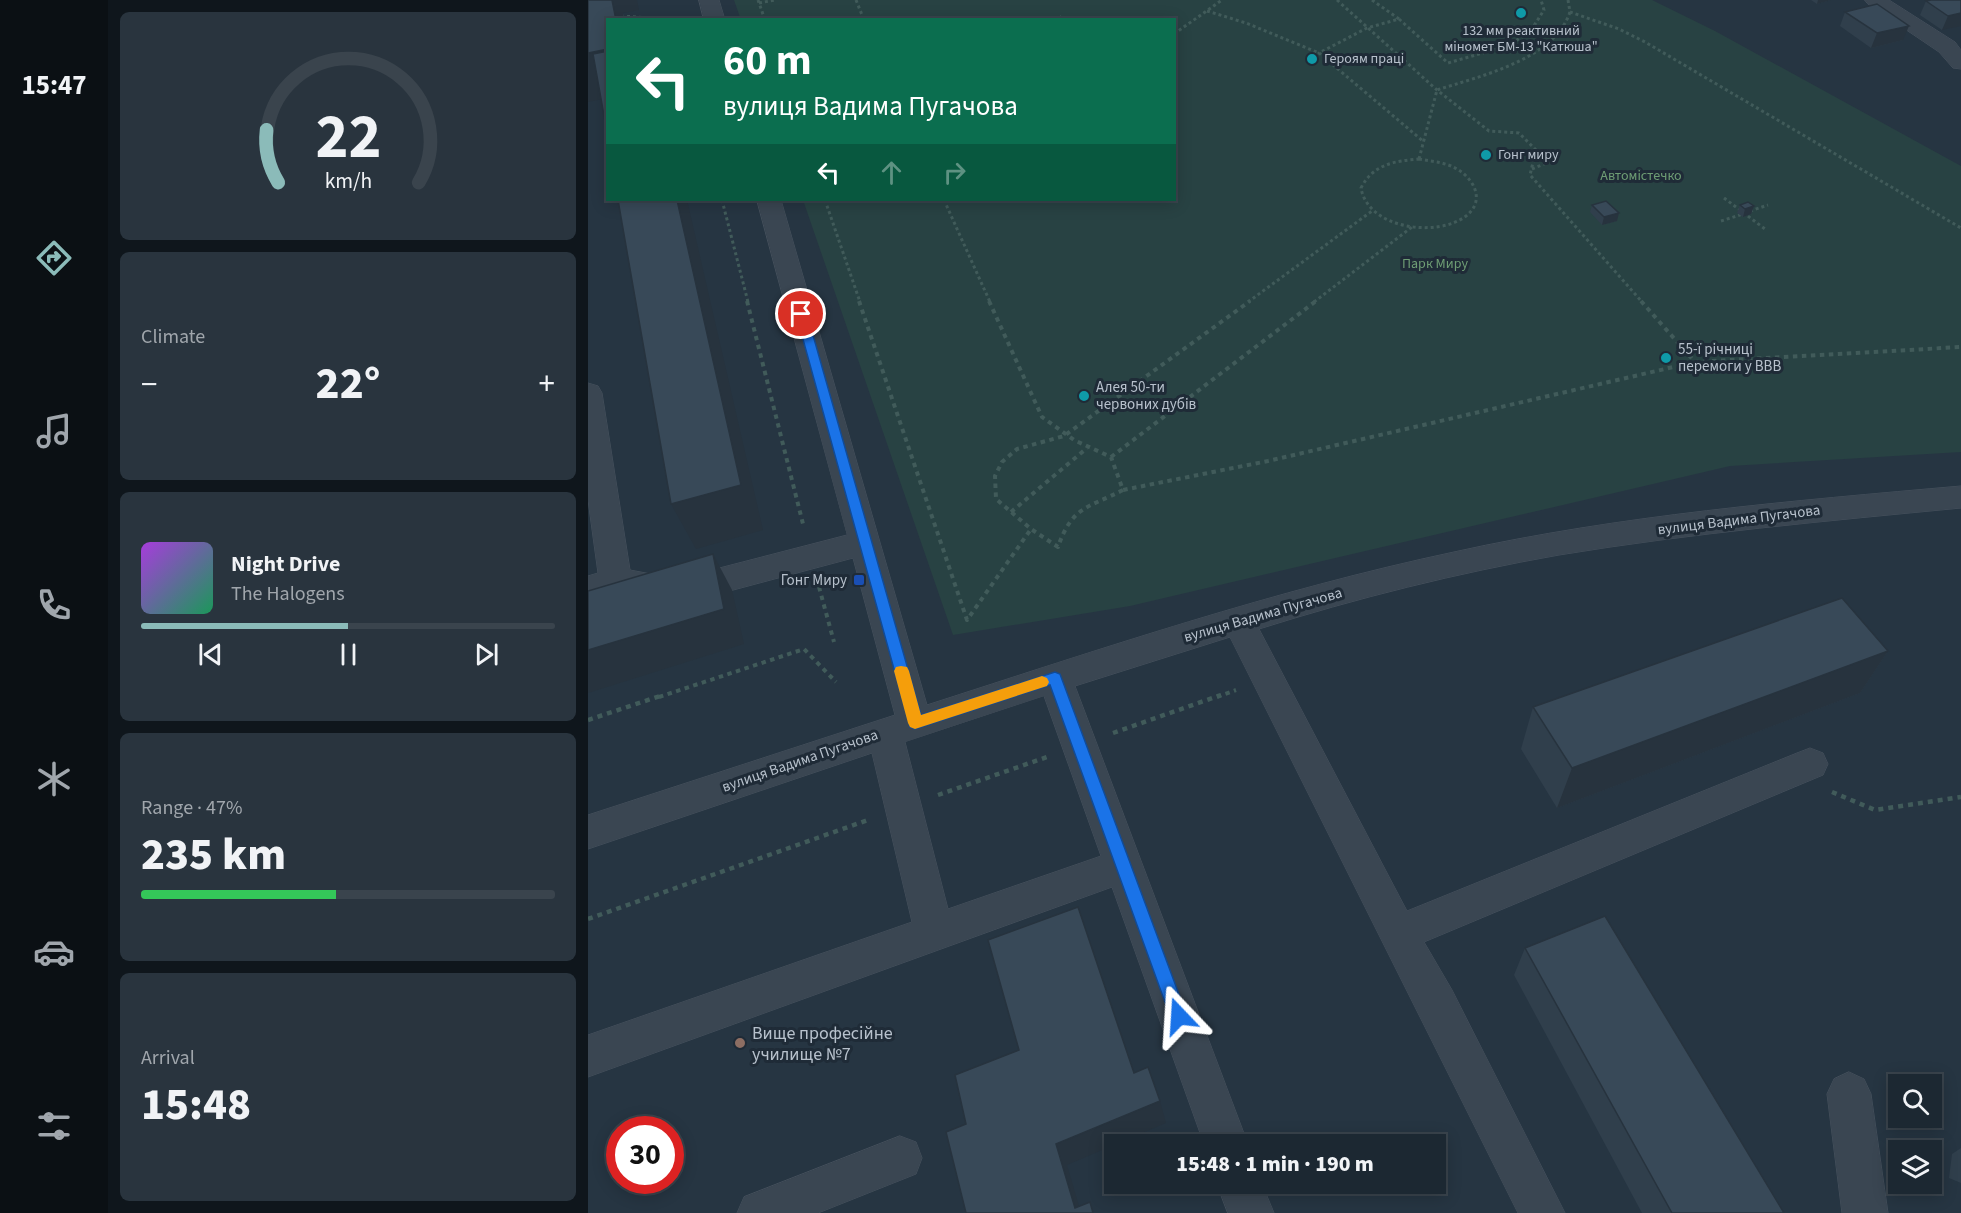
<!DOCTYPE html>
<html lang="en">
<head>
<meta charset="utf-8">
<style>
	:root { --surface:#1c2832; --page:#29343e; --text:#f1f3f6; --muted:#a0a6ac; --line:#3a444d; --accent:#8bbbb9 }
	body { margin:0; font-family:"Source Sans 3",sans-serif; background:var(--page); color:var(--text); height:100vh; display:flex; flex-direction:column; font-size:22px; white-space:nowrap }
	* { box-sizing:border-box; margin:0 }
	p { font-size:20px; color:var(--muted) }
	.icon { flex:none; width:33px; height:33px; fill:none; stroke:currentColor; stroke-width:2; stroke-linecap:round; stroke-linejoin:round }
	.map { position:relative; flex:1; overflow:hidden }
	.side { display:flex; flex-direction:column; gap:12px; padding:12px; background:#0f161c; width:480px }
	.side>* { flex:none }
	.guide { position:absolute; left:18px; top:18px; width:570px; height:183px; border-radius:0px; box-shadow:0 3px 15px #0003,0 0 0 2px var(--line); background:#0b6e4f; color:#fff; overflow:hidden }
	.controls { position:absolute; left:1300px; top:1074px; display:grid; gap:12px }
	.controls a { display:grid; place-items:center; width:54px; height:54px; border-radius:0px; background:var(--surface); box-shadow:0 3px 15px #0003,0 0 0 2px var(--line); font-size:30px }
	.speed { position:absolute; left:18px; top:1116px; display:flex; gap:12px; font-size:30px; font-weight:700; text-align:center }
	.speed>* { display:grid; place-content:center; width:78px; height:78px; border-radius:50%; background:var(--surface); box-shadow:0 3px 15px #0003,0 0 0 2px var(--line); line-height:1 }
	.speed .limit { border:9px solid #d22; background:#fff; color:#111 }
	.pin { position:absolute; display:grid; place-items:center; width:51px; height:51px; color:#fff; margin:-26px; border:3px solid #fff; border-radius:50%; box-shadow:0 2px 6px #0007 }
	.me { position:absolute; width:66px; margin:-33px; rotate:340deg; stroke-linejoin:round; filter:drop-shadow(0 0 4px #0008) }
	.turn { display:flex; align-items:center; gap:21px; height:126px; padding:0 18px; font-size:27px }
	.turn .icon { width:78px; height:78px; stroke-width:2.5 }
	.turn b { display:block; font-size:42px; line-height:51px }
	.lanes { display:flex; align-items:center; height:57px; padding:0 18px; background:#0003; justify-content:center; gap:30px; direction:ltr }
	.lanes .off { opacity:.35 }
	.big { font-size:45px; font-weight:800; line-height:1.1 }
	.side .card { flex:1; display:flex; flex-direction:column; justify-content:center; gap:9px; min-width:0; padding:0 21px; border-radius:9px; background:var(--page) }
	.side .dial { align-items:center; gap:0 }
	.dial svg { height:156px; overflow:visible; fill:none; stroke:var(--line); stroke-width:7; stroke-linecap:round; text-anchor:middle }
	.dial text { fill:var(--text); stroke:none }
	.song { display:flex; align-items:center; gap:18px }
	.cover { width:72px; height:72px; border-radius:9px; background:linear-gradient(135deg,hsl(280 70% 55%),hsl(150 70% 35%)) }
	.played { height:6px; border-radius:3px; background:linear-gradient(90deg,var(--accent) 50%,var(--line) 50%) }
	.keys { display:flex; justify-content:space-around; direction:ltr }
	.heat { display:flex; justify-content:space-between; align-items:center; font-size:33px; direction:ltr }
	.charge { height:9px; border-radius:4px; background:linear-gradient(90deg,#34c759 47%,var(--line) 0) }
	.trip { position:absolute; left:516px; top:1134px; width:342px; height:60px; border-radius:0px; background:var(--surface); box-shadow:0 3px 15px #0003,0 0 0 2px var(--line); font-weight:800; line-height:60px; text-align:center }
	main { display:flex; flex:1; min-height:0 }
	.dock { display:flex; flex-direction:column; width:108px; justify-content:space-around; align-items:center; background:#0b1014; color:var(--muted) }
	.dock .icon { width:42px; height:42px }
	.dock .on { color:var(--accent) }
	.dock b { font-size:27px; color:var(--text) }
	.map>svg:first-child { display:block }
</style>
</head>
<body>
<main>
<nav class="dock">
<b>15:47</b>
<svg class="icon on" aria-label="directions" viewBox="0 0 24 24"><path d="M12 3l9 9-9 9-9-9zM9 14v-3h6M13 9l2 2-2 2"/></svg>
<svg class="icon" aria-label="music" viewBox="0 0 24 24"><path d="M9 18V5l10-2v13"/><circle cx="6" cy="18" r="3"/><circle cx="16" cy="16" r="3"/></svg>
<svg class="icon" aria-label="phone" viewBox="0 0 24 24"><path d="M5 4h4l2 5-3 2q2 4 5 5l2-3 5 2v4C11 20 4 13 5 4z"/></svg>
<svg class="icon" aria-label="climate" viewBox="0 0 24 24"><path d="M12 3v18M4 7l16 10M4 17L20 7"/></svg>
<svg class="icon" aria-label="car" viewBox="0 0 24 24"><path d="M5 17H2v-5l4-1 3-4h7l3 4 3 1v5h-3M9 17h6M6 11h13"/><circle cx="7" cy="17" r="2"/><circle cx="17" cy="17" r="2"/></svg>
<svg class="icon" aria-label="filters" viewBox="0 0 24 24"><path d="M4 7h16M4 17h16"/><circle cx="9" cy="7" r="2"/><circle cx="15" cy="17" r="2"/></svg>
</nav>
<section class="side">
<div class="card dial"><svg viewBox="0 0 100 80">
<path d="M14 69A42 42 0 1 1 86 69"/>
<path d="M14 69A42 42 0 0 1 8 42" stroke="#8bbbb9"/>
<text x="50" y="56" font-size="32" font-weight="700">22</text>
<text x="50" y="72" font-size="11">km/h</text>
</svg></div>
<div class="card"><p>Climate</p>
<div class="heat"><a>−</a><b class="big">22°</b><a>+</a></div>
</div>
<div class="card">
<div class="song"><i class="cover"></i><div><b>Night Drive</b><p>The Halogens</p></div></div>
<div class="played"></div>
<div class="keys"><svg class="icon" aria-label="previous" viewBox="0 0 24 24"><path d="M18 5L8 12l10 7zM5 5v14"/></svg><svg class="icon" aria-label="pause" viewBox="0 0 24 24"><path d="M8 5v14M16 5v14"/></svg><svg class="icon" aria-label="next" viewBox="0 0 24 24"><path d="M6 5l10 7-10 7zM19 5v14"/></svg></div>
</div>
<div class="card"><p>Range · 47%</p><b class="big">235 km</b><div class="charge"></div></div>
<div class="card"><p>Arrival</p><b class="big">15:48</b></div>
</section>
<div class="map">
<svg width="1373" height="1213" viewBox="0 0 1373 1213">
	<rect width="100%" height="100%" fill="#263542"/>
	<polygon fill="#284243" points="146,0 1064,0 1127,31 1373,166 1373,452 1142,466 542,606 365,635 215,200 586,200 586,20 153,20"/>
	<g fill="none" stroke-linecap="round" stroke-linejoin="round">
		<defs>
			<g id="minor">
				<polygon points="111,0 131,0 137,20 116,20"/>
				<polygon points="1277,0 1301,0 1367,42 1373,50 1373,69 1365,68 1351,52 1280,4"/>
				<path d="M 169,200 L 193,200 L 339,705 C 513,649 687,590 866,552 C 1033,515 1203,501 1373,486 L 1373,508 C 1239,521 1104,533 971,555 C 869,573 769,598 671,629 L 819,911 L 1209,753 L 1222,748 L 1235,753 L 1240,764 L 1235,775 L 836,942 L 864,990 L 977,1213 L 930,1213 L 642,637 L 487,686 L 660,1144 L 616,1144 L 524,887 L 0,1077 L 0,1035 L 324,922 L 284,753 L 0,849 L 0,815 L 307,715 L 265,558 L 89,605 L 27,593 L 0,602 L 0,576 L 10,573 L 0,500 L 0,383 L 10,386 L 14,393 L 42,570 L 89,579 L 259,535 ZM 456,696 L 513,856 L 360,909 L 317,742 Z"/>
				<polygon points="1261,1072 1276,1079 1283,1094 1300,1213 1254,1213 1239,1094 1246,1079"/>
				<polygon points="312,1136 328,1142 334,1158 328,1174 230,1213 149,1213 156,1197"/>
				<polygon points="629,1184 674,1184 686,1213 640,1213"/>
			</g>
		</defs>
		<use href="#minor" stroke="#47525e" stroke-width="1"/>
		<g stroke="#415b5a" stroke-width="3" stroke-dasharray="3 3" stroke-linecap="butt">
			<polyline points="170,0 177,20"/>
			<polyline points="268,0 276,20"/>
			<polyline points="749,0 849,90 901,131 931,133 948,150 942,175 1054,302"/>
			<polyline points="784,0 811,19 779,28 731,53 836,142"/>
			<polyline points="980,0 982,12 1031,29 1057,42 1373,228"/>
			<polyline points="171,3 187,0"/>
			<polyline points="619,11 658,23 731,53"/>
			<polyline points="33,16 77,19"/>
			<polyline points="811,19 860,63 919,46 942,32 956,10 953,0"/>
			<polyline points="468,20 473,16"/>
			<polyline points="586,34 634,0"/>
			<path d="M 831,159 C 842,161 853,162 863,166 C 883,174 900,199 878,216 C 849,238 780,229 773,188 C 785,164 807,161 831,159 Z"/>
			<path d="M 831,159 L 849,90 C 892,76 966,60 982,12"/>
			<polyline points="944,169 968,159"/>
			<polyline points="1136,198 1177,229"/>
			<polyline points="134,200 160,302"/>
			<polyline points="237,200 272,302"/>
			<polyline points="356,200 402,302"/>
			<polyline points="1162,211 1180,205"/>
			<polyline points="1133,221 1155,214"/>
			<polyline points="660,302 784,211"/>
			<polyline points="726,302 824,227"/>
		</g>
		<g stroke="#415b5a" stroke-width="4" stroke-dasharray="4.5 4.5" stroke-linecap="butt">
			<polyline points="159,301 216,528"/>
			<polyline points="271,301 379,620 443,529"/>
			<polyline points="401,301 454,417 486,440 523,457 535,490 680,461 1107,362 1373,347"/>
			<polyline points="1053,301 1107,362"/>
			<polyline points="523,457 728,301"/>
			<path d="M 535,490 C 500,508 484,506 470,547 L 443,529 L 408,499 L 407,476 L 414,462 L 429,449 L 476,436 L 662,301"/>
			<polyline points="423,512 499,448"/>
			<polyline points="231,587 246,642"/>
			<polyline points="71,697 216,649 248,682"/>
			<polyline points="629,697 648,690"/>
		</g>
		<g stroke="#415b5a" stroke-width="4.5" stroke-dasharray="5 5" stroke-linecap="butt">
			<polyline points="0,720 75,695"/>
			<polyline points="525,733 633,695"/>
			<polyline points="1244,792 1287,810 1373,797"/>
			<polyline points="350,795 459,757"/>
			<polyline points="0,919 280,820"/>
		</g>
		<use href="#minor" fill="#3a4652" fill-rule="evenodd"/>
	</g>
	<g fill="#303f4c">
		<polygon points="1223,0 1243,0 1229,4"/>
		<polygon points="1373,0 1354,30 1332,15 1338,1"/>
		<polygon points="1257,12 1315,40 1283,48 1252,26"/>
		<polygon points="1004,205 1029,221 1014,225 1002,212"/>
		<polygon points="1152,205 1166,206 1163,214 1155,217 1149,213"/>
		<polygon points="1300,651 1272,693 969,808 933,749 945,707"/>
		<polygon points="937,948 1196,1213 1054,1213 926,975"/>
		<polygon points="1373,1148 1373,1183 1361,1178 1364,1154"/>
	</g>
	<g fill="#27333e">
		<polygon points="0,0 49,0 51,10 35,13 37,20 28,20"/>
		<polygon points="1230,0 1243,0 1229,4"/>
		<polygon points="1373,13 1373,26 1354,30 1360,16"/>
		<polygon points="1321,26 1315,40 1283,48 1289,33"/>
		<polygon points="20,49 20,98 0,102 0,53"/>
		<polygon points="89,200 99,200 175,530 108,549 83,504"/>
		<polygon points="1166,206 1163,214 1155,217 1157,209"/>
		<polygon points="1031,213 1029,221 1014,225 1016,217"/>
		<polygon points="125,554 144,590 156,644 0,693 0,650"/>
		<polygon points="1300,651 1272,693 969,808 984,768"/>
		<polygon points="572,1101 578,1123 479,1165 493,1213 487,1208 468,1144"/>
	</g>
	<g fill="#384958" stroke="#27333e" stroke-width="1.5">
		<polygon points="0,0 24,0 28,20 20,20 20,49 0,53"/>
		<polygon points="1343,0 1373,0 1373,13 1360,16 1338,1"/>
		<polygon points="1289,4 1321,26 1289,33 1257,12"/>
		<polygon points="20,51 20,138 5,54"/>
		<polygon points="30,200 89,200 153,485 83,504"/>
		<polygon points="1018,201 1031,213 1016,217 1004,205"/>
		<polygon points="1160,202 1166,206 1157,209 1152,205"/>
		<polygon points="125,554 136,609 0,650 0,591"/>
		<polygon points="1254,598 1300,651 984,768 945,707"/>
		<polygon points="490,907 546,1073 560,1067 572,1101 468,1144 487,1208 502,1202 505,1213 378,1213 358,1132 378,1124 367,1075 431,1050 400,940"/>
		<polygon points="1017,916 1196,1213 1084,1213 937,948"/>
	</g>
	<polygon fill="#1a73e8" stroke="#114b97" stroke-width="1.5" points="213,310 219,314 333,715 467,672 472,674 599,1016 597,1022 591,1024 584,1022 582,1016 462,685 327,729 322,727 208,314"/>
	<polygon fill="#f59e0b" points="313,666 319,667 321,671 333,715 454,676 459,678 461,682 459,686 327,729 322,727 320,723 306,671 308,667"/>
	<g fill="#0f9aa8" stroke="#1f2b37" stroke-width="2">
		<circle cx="933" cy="13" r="6"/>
		<circle cx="724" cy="59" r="6"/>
		<circle cx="898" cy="155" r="6"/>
		<circle cx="1078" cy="358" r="6"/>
		<circle cx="496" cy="396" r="6"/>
	</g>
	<rect fill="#1a4fb4" stroke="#1f2b37" stroke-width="2" x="265" y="574" width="12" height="12" rx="3"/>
	<circle fill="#8d6e63" stroke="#1f2b37" stroke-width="2" cx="152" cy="1043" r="6"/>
	<g text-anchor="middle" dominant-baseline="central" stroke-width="6" stroke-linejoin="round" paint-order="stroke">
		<g font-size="14" fill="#b7c1cc" stroke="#1f2b37" text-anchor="start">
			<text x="933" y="31" text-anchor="middle">132 мм реактивний<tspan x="933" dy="16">міномет БМ-13 "Катюша"</tspan></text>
			<text x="736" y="59">Героям працi</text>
			<text x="910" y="155">Гонг миру</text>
		</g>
		<g font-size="14" fill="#6e9d74" stroke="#1f2b37">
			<text x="1053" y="176">Автомістечко</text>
			<text x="847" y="264">Парк Миру</text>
		</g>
		<g font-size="15" fill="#b7c1cc" stroke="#1f2b37" text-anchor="start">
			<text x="1090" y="349">55-ї річниці<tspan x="1090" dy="17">перемоги у ВВВ</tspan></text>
			<text x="508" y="387">Алея 50-ти<tspan x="508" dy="17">червоних дубів</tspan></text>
			<text x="259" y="580" text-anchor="end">Гонг Миру</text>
		</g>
		<g font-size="15" fill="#b7c1cc" stroke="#1f2b37">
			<text transform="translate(1151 520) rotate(-7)">вулиця Вадима Пугачова</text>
			<text transform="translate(675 615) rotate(-16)">вулиця Вадима Пугачова</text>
			<text transform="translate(212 761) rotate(-19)">вулиця Вадима Пугачова</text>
		</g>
		<g font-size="18" fill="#b7c1cc" stroke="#1f2b37" text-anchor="start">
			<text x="164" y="1033">Вище професійне<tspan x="164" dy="21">училище №7</tspan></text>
		</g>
	</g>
</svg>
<div class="controls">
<a><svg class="icon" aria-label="search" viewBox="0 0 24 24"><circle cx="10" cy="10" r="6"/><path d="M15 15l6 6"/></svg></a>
<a><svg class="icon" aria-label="layers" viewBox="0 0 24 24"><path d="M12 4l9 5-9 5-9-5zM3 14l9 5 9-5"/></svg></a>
</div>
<div class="speed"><div class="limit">30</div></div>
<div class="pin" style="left:213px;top:314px;background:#d93025"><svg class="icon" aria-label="arrive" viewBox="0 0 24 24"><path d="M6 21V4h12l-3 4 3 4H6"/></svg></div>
<svg class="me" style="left:591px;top:1016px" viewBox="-20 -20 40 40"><path d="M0-17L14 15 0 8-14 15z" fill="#1a73e8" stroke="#fff" stroke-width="4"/></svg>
<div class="trip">15:48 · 1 min · 190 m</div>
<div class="guide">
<div class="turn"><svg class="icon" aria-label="left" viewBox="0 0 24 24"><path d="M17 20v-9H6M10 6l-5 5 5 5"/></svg><div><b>60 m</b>вулиця Вадима Пугачова</div></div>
<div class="lanes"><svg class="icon" aria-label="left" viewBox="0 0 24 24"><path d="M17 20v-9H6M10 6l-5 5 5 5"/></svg><svg class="icon off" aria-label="ahead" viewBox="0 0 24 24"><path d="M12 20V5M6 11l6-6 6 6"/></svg><svg class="icon off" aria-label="right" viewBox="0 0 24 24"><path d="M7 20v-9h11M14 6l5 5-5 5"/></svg></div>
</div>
</div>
</main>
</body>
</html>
